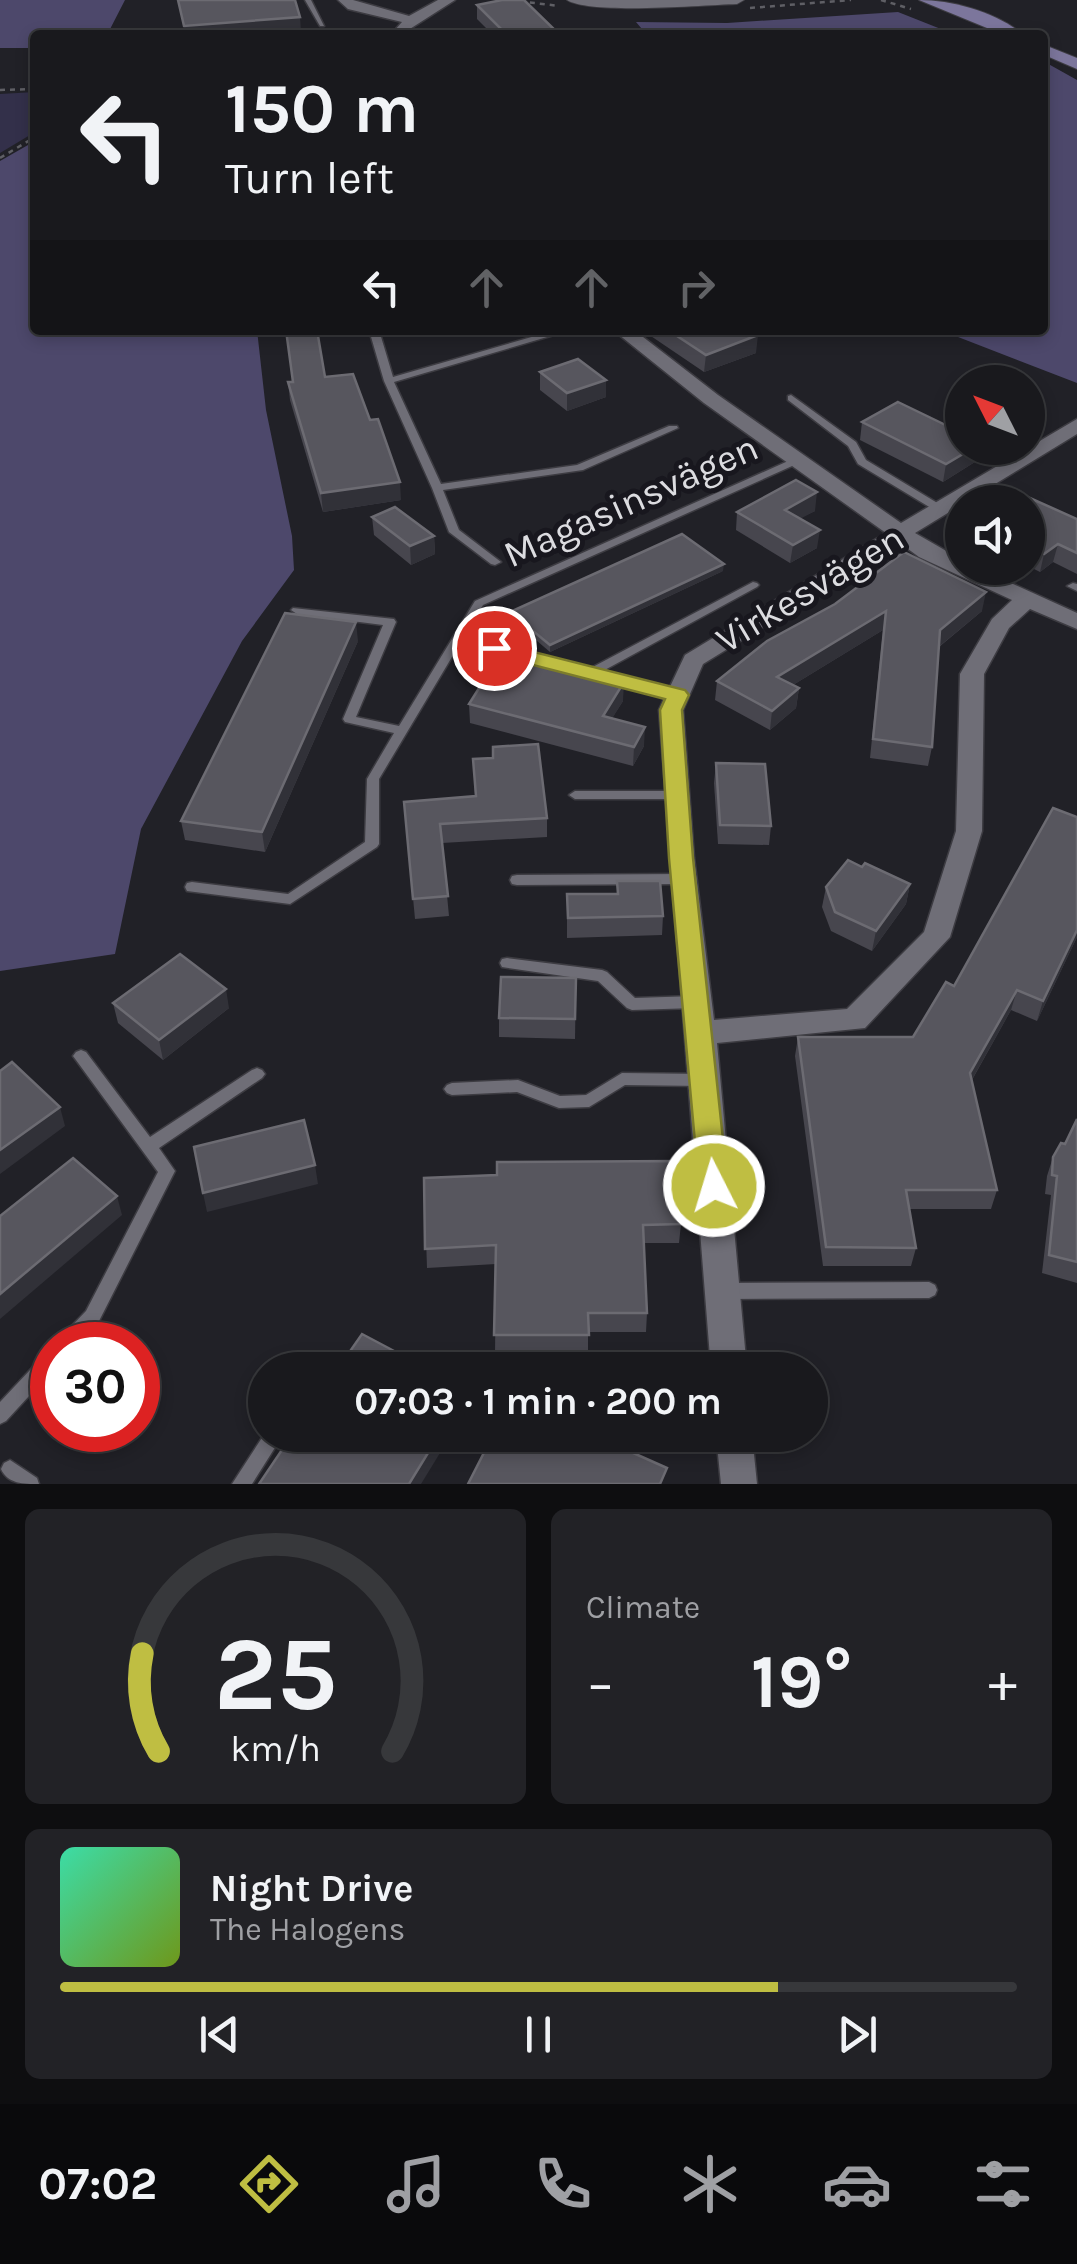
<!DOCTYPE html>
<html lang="en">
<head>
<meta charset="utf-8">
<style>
	:root { --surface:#19191d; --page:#222226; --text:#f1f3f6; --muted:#9fa0a4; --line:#37383b; --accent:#bfbe42 }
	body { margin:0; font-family:Karla,sans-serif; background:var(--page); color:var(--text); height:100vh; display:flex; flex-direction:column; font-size:38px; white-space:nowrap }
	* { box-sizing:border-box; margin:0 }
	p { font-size:32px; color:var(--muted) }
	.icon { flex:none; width:55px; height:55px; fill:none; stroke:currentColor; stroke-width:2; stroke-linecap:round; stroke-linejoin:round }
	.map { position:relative; height:1484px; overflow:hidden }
	.drawer { display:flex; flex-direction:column; gap:25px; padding:25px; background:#0e0e10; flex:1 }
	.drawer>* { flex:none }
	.banner { position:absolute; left:30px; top:30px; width:1018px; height:305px; border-radius:10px; box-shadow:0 5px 15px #0003,0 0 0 2px var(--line); background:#19191d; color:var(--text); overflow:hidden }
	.needle { width:65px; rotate:312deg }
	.fabs { position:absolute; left:945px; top:365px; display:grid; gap:20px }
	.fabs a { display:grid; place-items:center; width:100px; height:100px; border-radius:50%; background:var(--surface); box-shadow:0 5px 15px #0003,0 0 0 2px var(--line); font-size:50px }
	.speed { position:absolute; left:30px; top:1322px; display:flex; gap:20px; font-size:50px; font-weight:700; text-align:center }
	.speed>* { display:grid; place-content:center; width:130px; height:130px; border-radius:50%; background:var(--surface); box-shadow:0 5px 15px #0003,0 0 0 2px var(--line); line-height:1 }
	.speed .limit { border:15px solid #d22; background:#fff; color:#111 }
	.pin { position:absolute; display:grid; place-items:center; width:85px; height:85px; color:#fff; margin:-42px; border:5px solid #fff; border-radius:50%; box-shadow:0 2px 10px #0007 }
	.me { position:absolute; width:110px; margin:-55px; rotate:355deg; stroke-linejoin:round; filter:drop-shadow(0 0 8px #0008) }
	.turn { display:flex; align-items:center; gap:35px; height:210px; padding:0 30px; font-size:45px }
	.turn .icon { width:130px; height:130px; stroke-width:2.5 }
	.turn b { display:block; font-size:70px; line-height:85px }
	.lanes { display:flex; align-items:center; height:95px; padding:0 30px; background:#0003; justify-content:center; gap:50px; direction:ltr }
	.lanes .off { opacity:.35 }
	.big { font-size:75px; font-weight:700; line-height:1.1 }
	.drawer .widget { flex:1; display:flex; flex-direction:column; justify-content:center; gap:15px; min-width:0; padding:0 35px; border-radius:15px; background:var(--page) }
	.drawer .dial { align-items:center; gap:0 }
	.dial svg { height:260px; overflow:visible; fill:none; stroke:var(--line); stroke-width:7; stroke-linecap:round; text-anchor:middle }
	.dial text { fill:var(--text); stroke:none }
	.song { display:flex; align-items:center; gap:30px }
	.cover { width:120px; height:120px; border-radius:15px; background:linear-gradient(135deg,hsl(160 70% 55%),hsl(80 70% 35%)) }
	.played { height:10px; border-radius:5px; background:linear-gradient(90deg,var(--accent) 75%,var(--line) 75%) }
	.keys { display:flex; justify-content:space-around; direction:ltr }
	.heat { display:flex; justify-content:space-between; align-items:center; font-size:55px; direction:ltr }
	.drawer .tiles { flex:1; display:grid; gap:25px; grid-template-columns:1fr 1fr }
	.widget:last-child { grid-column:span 2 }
	.trip { position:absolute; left:248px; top:1352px; width:580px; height:100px; border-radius:50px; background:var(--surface); box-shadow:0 5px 15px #0003,0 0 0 2px var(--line); font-weight:700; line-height:100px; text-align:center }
	.menu { display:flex; height:160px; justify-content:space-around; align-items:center; background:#0a0a0c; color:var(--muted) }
	.menu .icon { width:70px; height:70px }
	.menu .current { color:var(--accent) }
	.menu b { font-size:45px; color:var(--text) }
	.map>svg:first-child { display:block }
</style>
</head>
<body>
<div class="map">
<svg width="1077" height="1484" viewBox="0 0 1077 1484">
	<rect width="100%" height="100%" fill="#212127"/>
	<polygon fill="#33304a" points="35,92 35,132 0,153 0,94"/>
	<g fill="#4d486b">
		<polygon points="0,0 125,0 107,35 35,35 35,48 0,48"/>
		<polygon points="898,12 956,35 647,35 636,22 727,23"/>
		<polygon points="1043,61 1077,80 1077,383 940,330 1042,330"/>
		<polygon points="35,141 35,330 257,330 266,410 292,536 294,570 242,641 141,829 115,954 0,971 0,161"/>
	</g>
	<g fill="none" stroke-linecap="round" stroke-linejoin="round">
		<defs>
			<g id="service">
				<polygon points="305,0 311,0 324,26 320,26"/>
				<polygon points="468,31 473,35 466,35 465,33"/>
				<polygon points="369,330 379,330 393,377 556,330 571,330 394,382 441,484 577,465 669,426 677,426 678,428 583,470 443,490 459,530 501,562 495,565 491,564 449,532 432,488 384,381"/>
				<polygon points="791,395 856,442 866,460 944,507 944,511 936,511 858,464 848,446 788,400 788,396"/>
				<polygon points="797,457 801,458 801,462 483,605 379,779 379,844 377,847 290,904 187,891 185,887 187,883 192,882 288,894 365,842 367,779 394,733 345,722 343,719 383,625 297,614 291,610 293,608 394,619 396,622 356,717 399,726 475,601"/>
				<polygon points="753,582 757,583 759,585 757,587 601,672 682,692 684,695 682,698 678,699 590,677 579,674 577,671 583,667 589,669"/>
				<polygon points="1073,583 1077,584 1077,591 1067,586"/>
				<polygon points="494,645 534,655 536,658 530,662 490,652 488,649"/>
				<polygon points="575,791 677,791 683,795 677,799 575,799 569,795"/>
				<polygon points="683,874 688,876 690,879 688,882 683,884 517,885 512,884 510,880 512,876 517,875"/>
				<polygon points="507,958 602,970 607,972 635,998 695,996 700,998 702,1002 700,1006 695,1008 632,1010 627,1008 598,981 502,967 500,963 502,959"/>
				<polygon points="81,1050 86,1052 150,1137 252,1070 257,1068 262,1070 265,1074 262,1078 159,1148 175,1171 98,1323 77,1345 56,1345 59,1339 86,1311 158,1172 76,1060 73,1056 76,1052"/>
				<polygon points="622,1073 702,1074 707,1076 710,1080 707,1084 702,1086 625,1085 589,1107 559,1108 517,1092 452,1095 447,1093 444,1089 447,1085 452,1083 518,1080 560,1096 586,1095"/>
				<polygon points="929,1282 935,1285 937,1290 935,1295 929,1298 725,1299 719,1296 717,1291 719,1286 725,1283"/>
				<polygon points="52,1351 52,1371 6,1421 0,1424 0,1402 46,1353"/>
				<polygon points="265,1433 265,1435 283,1435 252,1484 232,1484"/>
				<path d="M 10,1460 L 37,1478 L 39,1484 C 23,1484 8,1484 1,1469 L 4,1463 Z"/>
			</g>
			<g id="minor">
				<polygon points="338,0 353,0 409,16 438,0 455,0 402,34 395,30 402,22 348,9"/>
				<path d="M 613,330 L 634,330 L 718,395 L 901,523 L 1077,419 L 1077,434 L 915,533 L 962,560 L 962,568 L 978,568 L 1077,613 L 1077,629 L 1030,609 L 1009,628 L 984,674 L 982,831 L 950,937 L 865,1028 L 717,1043 L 747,1370 L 711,1370 L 659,710 L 685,655 L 886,533 L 704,403 ZM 900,543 L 919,557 L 1012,600 L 992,619 L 960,674 L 956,831 L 924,932 L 847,1009 L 714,1020 L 694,858 L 683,710 L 703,664 Z"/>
				<polygon points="716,1435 752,1435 757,1484 721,1484"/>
			</g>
			<path id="tertiary" d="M 567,0 L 744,0 L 737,4 C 703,5 591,15 567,0 Z"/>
			<g id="secondary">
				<path d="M 919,0 C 954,0 997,13 1024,35 L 1004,35 Z"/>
				<polygon points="1042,44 1077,58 1077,69 1042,54"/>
			</g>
		</defs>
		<use href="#service" stroke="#3d3c42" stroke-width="3"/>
		<use href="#minor" stroke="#3d3c42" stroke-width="3"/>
		<use href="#tertiary" stroke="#3d3c42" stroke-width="2"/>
		<use href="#secondary" stroke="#3d3c42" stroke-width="2"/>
		<g stroke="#5f5f65" stroke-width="2.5" stroke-dasharray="5 5" stroke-linecap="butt">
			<polyline points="510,0 559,6"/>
			<polyline points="881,0 911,9"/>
			<polyline points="750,8 851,0"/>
			<polyline points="0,90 35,89"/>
			<polyline points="0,158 35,137"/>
		</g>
		<use href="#service" fill="#6f6e77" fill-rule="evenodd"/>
		<use href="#minor" fill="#6f6e77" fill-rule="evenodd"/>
		<use href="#tertiary" fill="#6f6e77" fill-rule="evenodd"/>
		<use href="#secondary" fill="#7c769c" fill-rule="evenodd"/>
	</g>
	<g fill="#47464e">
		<polygon points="477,5 560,35 493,35 477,19"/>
		<polygon points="642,330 749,330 756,353 704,372"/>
		<polygon points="540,372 606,397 567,411 540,390"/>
		<polygon points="325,377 370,420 401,500 323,512 290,400 288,382"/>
		<polygon points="862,422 978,460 943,482 860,440"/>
		<polygon points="1028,502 1077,519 1077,574 1053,562 1040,572 1028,566"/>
		<polygon points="815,511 800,518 817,548 790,563 736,530 737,512"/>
		<polygon points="372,517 434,536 435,554 411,565 374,535"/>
		<polygon points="723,571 550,652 510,618 510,612"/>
		<polygon points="835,604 982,611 939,647 932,747 928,766 870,758 883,630 793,685 799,688 796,708 770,730 715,700 717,681"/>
		<polygon points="358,641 265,852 185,840 181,821"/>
		<polygon points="490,687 623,701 612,718 644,746 633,766 470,723 469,704"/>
		<polygon points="473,759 547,818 547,837 442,843 449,916 415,919 404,802 475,796"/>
		<polygon points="716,763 771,826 769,845 718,844 714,783"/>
		<polygon points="617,881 663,916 662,935 567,938 567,894 617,894"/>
		<polygon points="910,884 906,904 872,951 831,931 822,907 826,887"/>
		<polygon points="1077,937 1037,1021 1011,1010 972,1080 997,1190 991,1209 909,1209 916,1248 911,1266 823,1266 795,1056 798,1037 913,1037 954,986"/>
		<polygon points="576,978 575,1039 499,1037 499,1018"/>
		<polygon points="113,1003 229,1008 163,1060 118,1023"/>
		<polygon points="1077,1119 1077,1283 1042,1273 1051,1195 1045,1194 1047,1176 1053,1157 1065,1144"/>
		<polygon points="424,1178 681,1224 679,1243 644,1243 647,1313 646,1332 588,1332 588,1353 495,1354 496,1264 427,1268"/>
	</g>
	<g fill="#313138">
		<polygon points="300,17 301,31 253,35 185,35 184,26"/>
		<polygon points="758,335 756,353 704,372 706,355"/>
		<polygon points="606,380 606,397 567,411 567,393"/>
		<polygon points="973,448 981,448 978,460 943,482 946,464"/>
		<polygon points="400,482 401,500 323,512 321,493"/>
		<polygon points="817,492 815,511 783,528 785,510"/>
		<polygon points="820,530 817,548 790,563 793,545"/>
		<polygon points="434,536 435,554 411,565 410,546"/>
		<polygon points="1058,544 1053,562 1040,572 1044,554"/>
		<polygon points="724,564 723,571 550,652 550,645"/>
		<polygon points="986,592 982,611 936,649 940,630"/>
		<polygon points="886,611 883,630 775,696 777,677"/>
		<polygon points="356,622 358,641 265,852 262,832"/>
		<polygon points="624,682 623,701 602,735 603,716"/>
		<polygon points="799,688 796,708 770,730 772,711"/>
		<polygon points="645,727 644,746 633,766 634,747"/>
		<polygon points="910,884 906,904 872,951 876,931"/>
		<polygon points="1077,930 1077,937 1037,1021 1043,1001"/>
		<polygon points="226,989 229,1008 163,1060 159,1040"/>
		<polygon points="1017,990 1011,1010 965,1092 970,1073"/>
		<polygon points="60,1107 65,1126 0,1174 0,1150"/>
		<polygon points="315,1165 318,1184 207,1212 203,1193"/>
		<polygon points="117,1196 122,1215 0,1319 0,1294"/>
		<polygon points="439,1435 451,1435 421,1484 409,1484"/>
	</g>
	<g fill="#57565e" stroke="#6c6b72" stroke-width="2.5">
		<polygon points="178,0 295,0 300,17 184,26"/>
		<polygon points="502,0 524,0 560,35 507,35 477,5"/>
		<polygon points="286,330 317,330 325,377 353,374 370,420 378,419 400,482 321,493 288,382 293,382"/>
		<polygon points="668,330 749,330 758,335 706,355"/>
		<polygon points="578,359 606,380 567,393 540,372"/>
		<polygon points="898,402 962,433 962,448 973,448 946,464 862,422"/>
		<polygon points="796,480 817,492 785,510 820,530 793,545 737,512"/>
		<polygon points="1023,495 1077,519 1077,553 1058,544 1044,554 1028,546 1028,502 1012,502"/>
		<polygon points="395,507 434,536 410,546 372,517"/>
		<polygon points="682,534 724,564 550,645 510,612"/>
		<polygon points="904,552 986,592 940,630 932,747 873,739 886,611 777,677 799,688 772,711 717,681 767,641 835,604"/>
		<polygon points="285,613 356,622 262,832 181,821"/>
		<polygon points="515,652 624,682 603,716 645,727 634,747 469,704 481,685 490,687"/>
		<polygon points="538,744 547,818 440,824 448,896 413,899 404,802 476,796 473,759 493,758 493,747"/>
		<polygon points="716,763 765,764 771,826 720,825"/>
		<polygon points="1053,808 1077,817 1077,930 1043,1001 1017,990 970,1073 997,1190 906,1190 916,1248 826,1247 798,1037 913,1037 946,982 954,986"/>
		<polygon points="848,860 862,867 865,863 910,884 876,931 835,912 826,887"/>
		<polygon points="617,881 660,881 663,916 568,918 567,894 618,894"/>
		<polygon points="180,954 226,989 159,1040 113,1003"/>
		<polygon points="501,977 576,978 575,1019 499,1018"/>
		<polygon points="12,1062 60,1107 0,1150 0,1071"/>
		<polygon points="1077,1119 1077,1262 1049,1255 1057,1176 1052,1175 1053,1157 1061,1143 1065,1144"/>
		<polygon points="304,1120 315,1165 203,1193 194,1147"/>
		<polygon points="73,1158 117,1196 0,1294 0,1216"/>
		<polygon points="676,1161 681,1224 643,1225 647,1313 588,1313 589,1335 494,1335 496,1245 425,1249 424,1178 497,1175 497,1162"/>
		<polygon points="362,1334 430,1370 337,1370"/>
		<polygon points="292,1435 439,1435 409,1484 259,1484"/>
		<polygon points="493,1435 593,1435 667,1468 660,1484 468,1484"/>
	</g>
	<polygon fill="#bfbe42" stroke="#7c7c2b" stroke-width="2.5" points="494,642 685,690 689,695 682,710 693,858 728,1186 724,1194 714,1198 703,1194 699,1186 669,858 660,710 665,699 487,653 484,648 487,644"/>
	<g text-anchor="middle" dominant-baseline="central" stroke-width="10" stroke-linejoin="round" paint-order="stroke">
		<g font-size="38" fill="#dcdce0" stroke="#18171e">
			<text transform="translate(631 501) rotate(-24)">Magasinsvägen</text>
			<text transform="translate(810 589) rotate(-31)">Virkesvägen</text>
		</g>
	</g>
</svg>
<div class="fabs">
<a><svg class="needle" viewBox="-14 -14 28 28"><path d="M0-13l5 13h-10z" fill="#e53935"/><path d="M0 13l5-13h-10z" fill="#9fa0a4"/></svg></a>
<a><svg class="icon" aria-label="sound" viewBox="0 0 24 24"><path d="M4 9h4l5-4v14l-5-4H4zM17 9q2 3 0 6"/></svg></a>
</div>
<div class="speed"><div class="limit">30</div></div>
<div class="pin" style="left:494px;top:648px;background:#d93025"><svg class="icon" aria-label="arrive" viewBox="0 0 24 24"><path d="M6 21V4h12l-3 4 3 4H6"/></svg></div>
<svg class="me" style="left:714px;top:1186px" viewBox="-20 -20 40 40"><circle r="17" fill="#bfbe42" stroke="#fff" stroke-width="3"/><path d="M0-11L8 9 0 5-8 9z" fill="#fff"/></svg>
<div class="trip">07:03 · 1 min · 200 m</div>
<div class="banner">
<div class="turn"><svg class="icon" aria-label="left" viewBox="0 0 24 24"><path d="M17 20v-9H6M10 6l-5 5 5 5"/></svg><div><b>150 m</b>Turn left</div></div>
<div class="lanes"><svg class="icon" aria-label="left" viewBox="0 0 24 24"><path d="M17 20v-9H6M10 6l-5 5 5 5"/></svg><svg class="icon off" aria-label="ahead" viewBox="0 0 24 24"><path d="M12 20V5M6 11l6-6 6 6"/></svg><svg class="icon off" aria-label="ahead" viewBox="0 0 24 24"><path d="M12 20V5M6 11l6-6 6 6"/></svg><svg class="icon off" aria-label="right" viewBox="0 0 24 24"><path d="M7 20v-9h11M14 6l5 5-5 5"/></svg></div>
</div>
</div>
<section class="drawer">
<div class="tiles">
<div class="widget dial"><svg viewBox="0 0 100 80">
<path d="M14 69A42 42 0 1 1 86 69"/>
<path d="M14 69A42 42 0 0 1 9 39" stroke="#bfbe42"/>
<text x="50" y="56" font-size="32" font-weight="700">25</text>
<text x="50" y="72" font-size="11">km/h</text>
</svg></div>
<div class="widget"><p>Climate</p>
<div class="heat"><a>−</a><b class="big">19°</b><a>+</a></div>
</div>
<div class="widget">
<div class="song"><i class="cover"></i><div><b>Night Drive</b><p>The Halogens</p></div></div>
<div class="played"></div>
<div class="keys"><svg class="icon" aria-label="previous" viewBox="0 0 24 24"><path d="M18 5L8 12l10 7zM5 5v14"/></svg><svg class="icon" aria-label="pause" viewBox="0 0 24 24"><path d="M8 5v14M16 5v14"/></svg><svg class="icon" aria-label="next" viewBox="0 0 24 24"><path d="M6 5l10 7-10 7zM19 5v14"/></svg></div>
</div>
</div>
</section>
<nav class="menu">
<b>07:02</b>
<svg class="icon current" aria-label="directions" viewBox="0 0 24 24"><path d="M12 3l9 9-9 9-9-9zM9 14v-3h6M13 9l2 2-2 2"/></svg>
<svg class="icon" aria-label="music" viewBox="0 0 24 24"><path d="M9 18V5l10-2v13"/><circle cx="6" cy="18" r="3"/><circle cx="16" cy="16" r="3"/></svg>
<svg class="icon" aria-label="phone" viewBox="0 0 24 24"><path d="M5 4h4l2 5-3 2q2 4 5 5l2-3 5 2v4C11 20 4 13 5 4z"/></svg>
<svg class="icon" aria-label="climate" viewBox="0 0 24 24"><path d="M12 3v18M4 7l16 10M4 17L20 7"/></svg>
<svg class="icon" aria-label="car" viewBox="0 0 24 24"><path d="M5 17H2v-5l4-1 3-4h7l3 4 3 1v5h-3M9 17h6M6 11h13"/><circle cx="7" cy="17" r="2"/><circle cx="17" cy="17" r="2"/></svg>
<svg class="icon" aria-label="filters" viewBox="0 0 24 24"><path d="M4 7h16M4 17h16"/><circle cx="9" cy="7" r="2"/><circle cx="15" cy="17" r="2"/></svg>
</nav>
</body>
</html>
